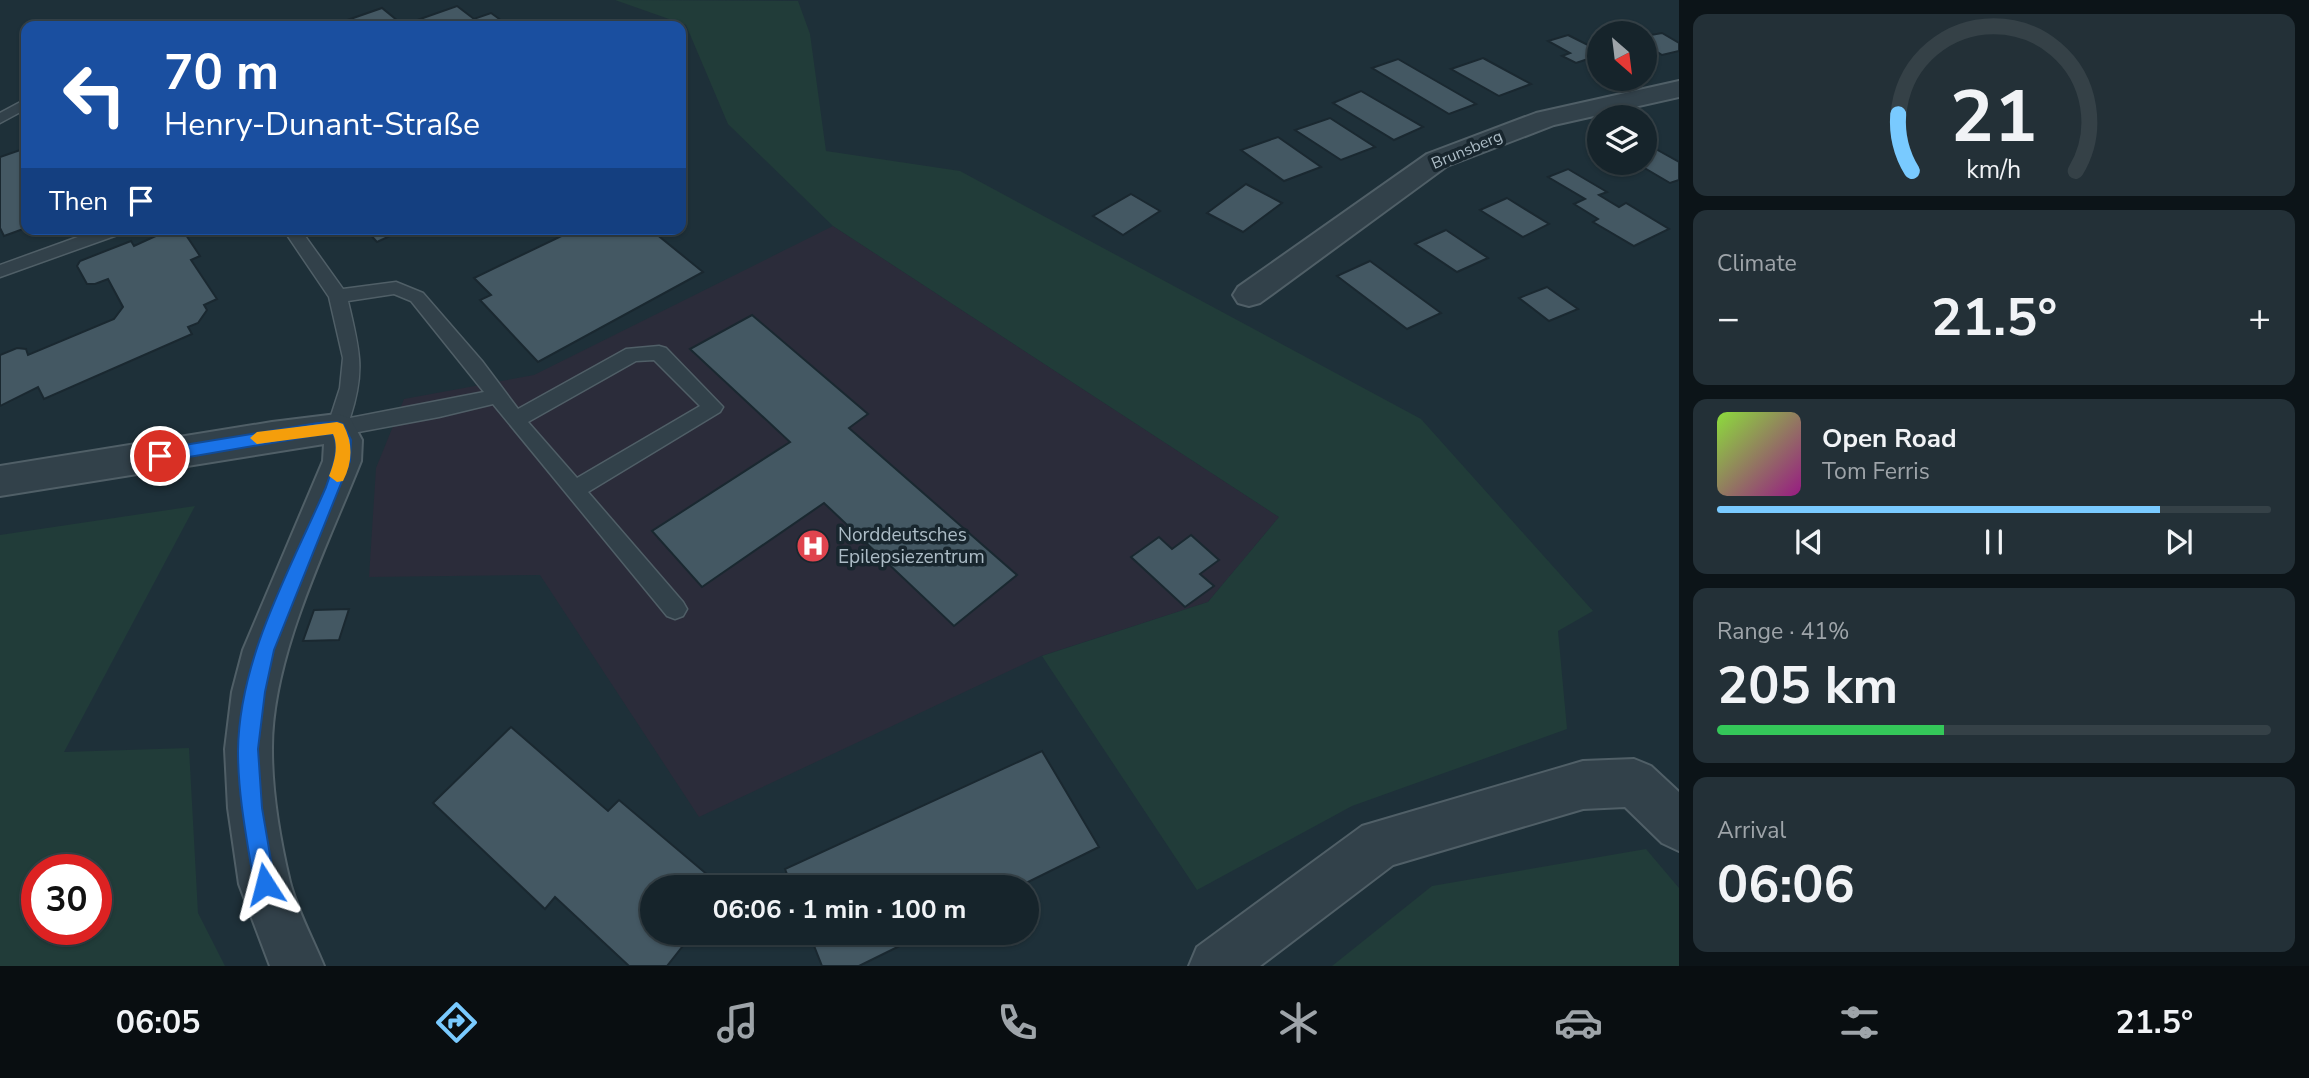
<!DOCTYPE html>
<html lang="en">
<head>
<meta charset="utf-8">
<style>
	:root { --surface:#16242b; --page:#233037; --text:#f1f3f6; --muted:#9ea4a9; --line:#354147; --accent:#79caff }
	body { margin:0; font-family:"Nunito Sans",sans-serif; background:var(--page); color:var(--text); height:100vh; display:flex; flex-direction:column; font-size:26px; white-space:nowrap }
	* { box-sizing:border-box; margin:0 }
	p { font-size:23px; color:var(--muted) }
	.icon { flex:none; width:38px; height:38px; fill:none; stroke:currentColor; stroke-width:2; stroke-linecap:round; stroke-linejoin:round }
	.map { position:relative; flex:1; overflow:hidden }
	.side { display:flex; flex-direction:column; gap:14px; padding:14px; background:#0c1418; width:630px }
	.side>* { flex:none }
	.banner { position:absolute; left:21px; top:21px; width:665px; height:214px; border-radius:14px; box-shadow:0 2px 5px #0004,0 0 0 2px var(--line); background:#1a4fa0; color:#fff; overflow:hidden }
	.needle { width:46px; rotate:152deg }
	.fabs { position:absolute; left:1587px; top:21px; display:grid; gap:14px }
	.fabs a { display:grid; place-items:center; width:70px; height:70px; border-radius:50%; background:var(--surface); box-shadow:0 2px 5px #0004,0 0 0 2px var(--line); font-size:35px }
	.speed { position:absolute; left:21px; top:854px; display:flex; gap:14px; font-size:35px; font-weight:700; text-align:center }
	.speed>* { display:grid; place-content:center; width:91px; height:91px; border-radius:50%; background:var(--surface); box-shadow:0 2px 5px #0004,0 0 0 2px var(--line); line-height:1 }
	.speed .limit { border:10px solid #d22; background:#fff; color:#111 }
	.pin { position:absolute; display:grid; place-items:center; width:60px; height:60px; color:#fff; margin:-30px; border:4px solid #fff; border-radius:50%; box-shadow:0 2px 7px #0007 }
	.me { position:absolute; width:77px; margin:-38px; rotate:351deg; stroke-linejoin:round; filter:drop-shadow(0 0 5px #0008) }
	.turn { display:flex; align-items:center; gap:24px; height:147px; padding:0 28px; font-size:32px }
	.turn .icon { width:91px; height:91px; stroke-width:2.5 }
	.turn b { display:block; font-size:49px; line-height:60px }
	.then { display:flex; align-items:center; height:66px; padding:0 28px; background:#0003; gap:14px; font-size:26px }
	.big { font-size:52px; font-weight:700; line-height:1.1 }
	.side .card { flex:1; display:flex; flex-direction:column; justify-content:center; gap:10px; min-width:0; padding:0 24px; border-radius:14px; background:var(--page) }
	.side .dial { align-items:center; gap:0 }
	.dial svg { height:182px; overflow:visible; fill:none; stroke:var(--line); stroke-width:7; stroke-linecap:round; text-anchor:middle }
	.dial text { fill:var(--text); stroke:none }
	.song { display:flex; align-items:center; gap:21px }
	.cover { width:84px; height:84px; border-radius:10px; background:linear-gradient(135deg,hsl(90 70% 55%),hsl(310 70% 35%)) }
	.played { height:7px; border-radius:4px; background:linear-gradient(90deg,var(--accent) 80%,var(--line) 80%) }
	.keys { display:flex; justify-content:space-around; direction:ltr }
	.heat { display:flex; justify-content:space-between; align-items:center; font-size:38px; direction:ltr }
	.charge { height:10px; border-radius:5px; background:linear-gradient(90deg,#34c759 41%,var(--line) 0) }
	.trip { position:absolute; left:640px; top:875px; width:399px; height:70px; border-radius:35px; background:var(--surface); box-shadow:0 2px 5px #0004,0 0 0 2px var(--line); font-weight:700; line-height:70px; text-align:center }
	.tabs { display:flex; height:112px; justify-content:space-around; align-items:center; background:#090e11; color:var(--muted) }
	.tabs .icon { width:49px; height:49px }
	.tabs .active { color:var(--accent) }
	.tabs b { font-size:32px; color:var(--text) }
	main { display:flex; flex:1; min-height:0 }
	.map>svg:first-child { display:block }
</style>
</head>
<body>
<main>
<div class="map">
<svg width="1679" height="966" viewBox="0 0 1679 966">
	<rect width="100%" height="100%" fill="#1e3039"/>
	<polygon fill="#2b2c3a" points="833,226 1279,517 1208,602 1041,656 699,817 540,575 369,577 376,468 404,399 534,375"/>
	<g fill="#213c39" fill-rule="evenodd">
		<polygon points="615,0 798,1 810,34 826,151 960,171 1421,419 1593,611 1558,631 1567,729 1352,806 1197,890 1042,656 1208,602 1279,517 833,226 728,124 686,25"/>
		<path d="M 195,506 L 64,752 L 189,748 L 198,913 L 225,966 L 0,966 L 0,535 ZM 37,870 L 96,870 L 96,929 L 37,929 Z"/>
		<polygon points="1646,849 1679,888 1679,966 1332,966 1432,886"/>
	</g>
	<g fill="#445863" stroke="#1a2830" stroke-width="2">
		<polygon points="457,6 474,19 491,13 509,26 318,26 330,22 333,25 382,8 403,25"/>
		<polygon points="1662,33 1679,43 1679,51 1662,55 1645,44 1645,36"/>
		<polygon points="1568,35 1600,51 1600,55 1576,63 1562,56 1570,53 1548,41"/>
		<polygon points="1483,58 1531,84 1499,96 1451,69"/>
		<polygon points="1398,59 1476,104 1449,114 1372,68"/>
		<polygon points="1361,91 1423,127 1394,140 1333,103"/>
		<polygon points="1330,118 1375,147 1341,160 1295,130"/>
		<polygon points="1278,137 1321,167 1284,181 1241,150"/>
		<polygon points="1645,143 1679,162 1679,180 1670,183 1636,163 1645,163"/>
		<polygon points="26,148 26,228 4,236 0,228 0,157"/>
		<polygon points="1568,169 1607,192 1599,195 1619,207 1626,203 1669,229 1634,246 1593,222 1598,219 1574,204 1585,199 1548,177"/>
		<polygon points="1246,184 1282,203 1243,232 1207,213"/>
		<polygon points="1131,194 1160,211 1123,235 1093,216"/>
		<polygon points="1507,198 1549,224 1523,237 1480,210"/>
		<polygon points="171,229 182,229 200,256 191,260 217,299 204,305 207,310 198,323 188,327 192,334 44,399 38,387 0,406 0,355 17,348 26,349 28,355 114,319 123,307 108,279 95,284 87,284 77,266 80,261 131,241 134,246"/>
		<polygon points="365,229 405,229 377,242"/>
		<polygon points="576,229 650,229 703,272 538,362 480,300 491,295 474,278"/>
		<polygon points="1446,230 1488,258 1457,272 1415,244"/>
		<polygon points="1370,261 1441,313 1407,329 1337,276"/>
		<polygon points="1547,287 1578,309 1549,321 1519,298"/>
		<polygon points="752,315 868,414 849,428 1017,575 954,626 824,503 702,587 652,531 790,442 690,349"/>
		<polygon points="1191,535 1219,560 1200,574 1214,586 1185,607 1131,557 1159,537 1172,549"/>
		<polygon points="349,609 339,640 303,641 314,610"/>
		<polygon points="511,727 608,811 619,800 722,887 653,887 653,933 693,933 667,966 629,966 555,897 545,909 433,803"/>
		<polygon points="1042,751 1099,847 1018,887 792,887 785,869"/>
		<polygon points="809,933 926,933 859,966 822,966"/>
	</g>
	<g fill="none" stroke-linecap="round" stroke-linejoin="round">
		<defs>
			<g id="lane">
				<polygon points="26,99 26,109 0,123 0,113"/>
				<polygon points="100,229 125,229 123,233 0,277 0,265"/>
				<path d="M 283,229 L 300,229 L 343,289 L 396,282 L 423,293 L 482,361 L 518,409 L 626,349 L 659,346 L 666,348 L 723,407 L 720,412 L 588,492 L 683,602 L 687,609 L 683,616 L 675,619 L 667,616 L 493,404 L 439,417 L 337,436 L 330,433 L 327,428 L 340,388 L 343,358 L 329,297 ZM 394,294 L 411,301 L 484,392 L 350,418 C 366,369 359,349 348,301 ZM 654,360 L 700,406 L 577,478 L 528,422 L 636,361 Z"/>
			</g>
			<g id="street">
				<polygon points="1679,81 1679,97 1554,125 1447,166 1260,303 1249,306 1238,303 1233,295 1238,287 1427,154 1536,113"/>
				<path d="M 337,414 L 350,418 L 362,440 L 361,461 C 327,547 271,657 272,750 C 272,793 280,840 290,882 C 297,910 313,939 324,966 L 270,966 L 239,884 L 228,808 L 225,749 L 232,692 L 243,650 L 323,461 L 324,444 L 0,496 L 0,466 L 272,422 Z"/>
				<polygon points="1634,759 1651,766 1679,792 1679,851 1662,843 1625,807 1583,809 1393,865 1260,966 1189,966 1197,947 1362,826 1583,761"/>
			</g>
		</defs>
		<use href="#lane" stroke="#505f67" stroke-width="3"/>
		<use href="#street" stroke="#505f67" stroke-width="4"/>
		<use href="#lane" fill="#32414a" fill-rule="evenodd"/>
		<use href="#street" fill="#32414a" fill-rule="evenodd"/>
	</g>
	<path fill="#1a73e8" stroke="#114b97" stroke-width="2" d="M 337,422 L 343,424 L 351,440 L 350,461 L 274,650 L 265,692 L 258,749 L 262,808 L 275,884 L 272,892 L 265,895 L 257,892 L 254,884 C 247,840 238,796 238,751 C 239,658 290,570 326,487 C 331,471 341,450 333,434 L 318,435 L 160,462 L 152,456 L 160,449 L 318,423 Z"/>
	<path fill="#f59e0b" d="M 337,422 L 343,424 C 353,443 353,461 343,481 L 337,482 L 329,476 C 334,463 339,447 333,434 L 257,444 L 250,438 L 257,432 Z"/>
	<defs>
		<symbol id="hospital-disc" viewBox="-11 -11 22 22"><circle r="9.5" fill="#e0444e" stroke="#18262e"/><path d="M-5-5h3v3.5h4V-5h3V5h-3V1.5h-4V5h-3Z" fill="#fff"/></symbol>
	</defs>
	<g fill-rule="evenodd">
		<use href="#hospital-disc" x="794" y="527" width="38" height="38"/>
	</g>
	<g text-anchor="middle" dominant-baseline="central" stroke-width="7" stroke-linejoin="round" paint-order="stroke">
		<g font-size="16" fill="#acbcc6" stroke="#18262e">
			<text transform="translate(1467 150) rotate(-23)">Brunsberg</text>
		</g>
		<g font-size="19" fill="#acbcc6" stroke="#18262e" text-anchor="start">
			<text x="838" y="535">Norddeutsches<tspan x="838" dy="22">Epilepsiezentrum</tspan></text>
		</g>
	</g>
</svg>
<div class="fabs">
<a><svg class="needle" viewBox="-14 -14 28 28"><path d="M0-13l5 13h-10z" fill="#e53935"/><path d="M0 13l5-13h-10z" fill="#9ea4a9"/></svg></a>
<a><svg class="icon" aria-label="layers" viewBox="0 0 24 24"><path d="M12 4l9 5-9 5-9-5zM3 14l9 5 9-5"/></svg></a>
</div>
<div class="speed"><div class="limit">30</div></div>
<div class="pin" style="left:160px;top:456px;background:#d93025"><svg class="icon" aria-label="arrive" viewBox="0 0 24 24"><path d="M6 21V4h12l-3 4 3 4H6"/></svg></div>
<svg class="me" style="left:265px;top:884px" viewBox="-20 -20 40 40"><path d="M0-17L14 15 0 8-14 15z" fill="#1a73e8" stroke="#fff" stroke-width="4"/></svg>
<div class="trip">06:06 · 1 min · 100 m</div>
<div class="banner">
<div class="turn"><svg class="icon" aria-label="left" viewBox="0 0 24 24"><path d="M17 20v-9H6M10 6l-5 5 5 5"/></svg><div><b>70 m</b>Henry-Dunant-Straße</div></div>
<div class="then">Then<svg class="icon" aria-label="arrive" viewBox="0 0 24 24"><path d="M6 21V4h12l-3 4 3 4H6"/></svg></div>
</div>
</div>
<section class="side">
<div class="card dial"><svg viewBox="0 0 100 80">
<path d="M14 69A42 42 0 1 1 86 69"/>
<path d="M14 69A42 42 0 0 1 8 44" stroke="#79caff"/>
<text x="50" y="56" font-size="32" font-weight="700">21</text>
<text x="50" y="72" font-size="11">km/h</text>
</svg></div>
<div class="card"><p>Climate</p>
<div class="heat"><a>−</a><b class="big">21.5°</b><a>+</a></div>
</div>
<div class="card">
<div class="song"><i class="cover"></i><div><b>Open Road</b><p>Tom Ferris</p></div></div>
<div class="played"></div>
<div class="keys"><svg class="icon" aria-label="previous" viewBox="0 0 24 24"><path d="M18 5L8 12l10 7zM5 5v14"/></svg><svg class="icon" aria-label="pause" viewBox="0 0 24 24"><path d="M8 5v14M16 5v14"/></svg><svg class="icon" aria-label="next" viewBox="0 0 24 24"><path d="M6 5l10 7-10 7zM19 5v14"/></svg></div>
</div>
<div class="card"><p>Range · 41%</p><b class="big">205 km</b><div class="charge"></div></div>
<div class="card"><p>Arrival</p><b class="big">06:06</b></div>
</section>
</main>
<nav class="tabs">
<b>06:05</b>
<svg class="icon active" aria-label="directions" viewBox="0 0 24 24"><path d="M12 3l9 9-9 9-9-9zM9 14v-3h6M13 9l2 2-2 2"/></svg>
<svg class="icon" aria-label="music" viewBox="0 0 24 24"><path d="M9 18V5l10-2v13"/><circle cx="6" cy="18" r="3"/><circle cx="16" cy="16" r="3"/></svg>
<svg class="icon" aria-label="phone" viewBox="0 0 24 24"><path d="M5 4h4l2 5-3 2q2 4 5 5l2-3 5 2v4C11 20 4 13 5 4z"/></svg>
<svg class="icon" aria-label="climate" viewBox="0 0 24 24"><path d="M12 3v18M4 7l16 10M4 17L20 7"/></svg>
<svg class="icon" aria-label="car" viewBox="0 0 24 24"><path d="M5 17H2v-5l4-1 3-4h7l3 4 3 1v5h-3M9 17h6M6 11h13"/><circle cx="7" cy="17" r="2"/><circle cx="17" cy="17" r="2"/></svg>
<svg class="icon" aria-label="filters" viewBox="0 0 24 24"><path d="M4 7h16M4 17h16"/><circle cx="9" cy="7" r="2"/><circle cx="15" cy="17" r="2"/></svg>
<b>21.5°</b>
</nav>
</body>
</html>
